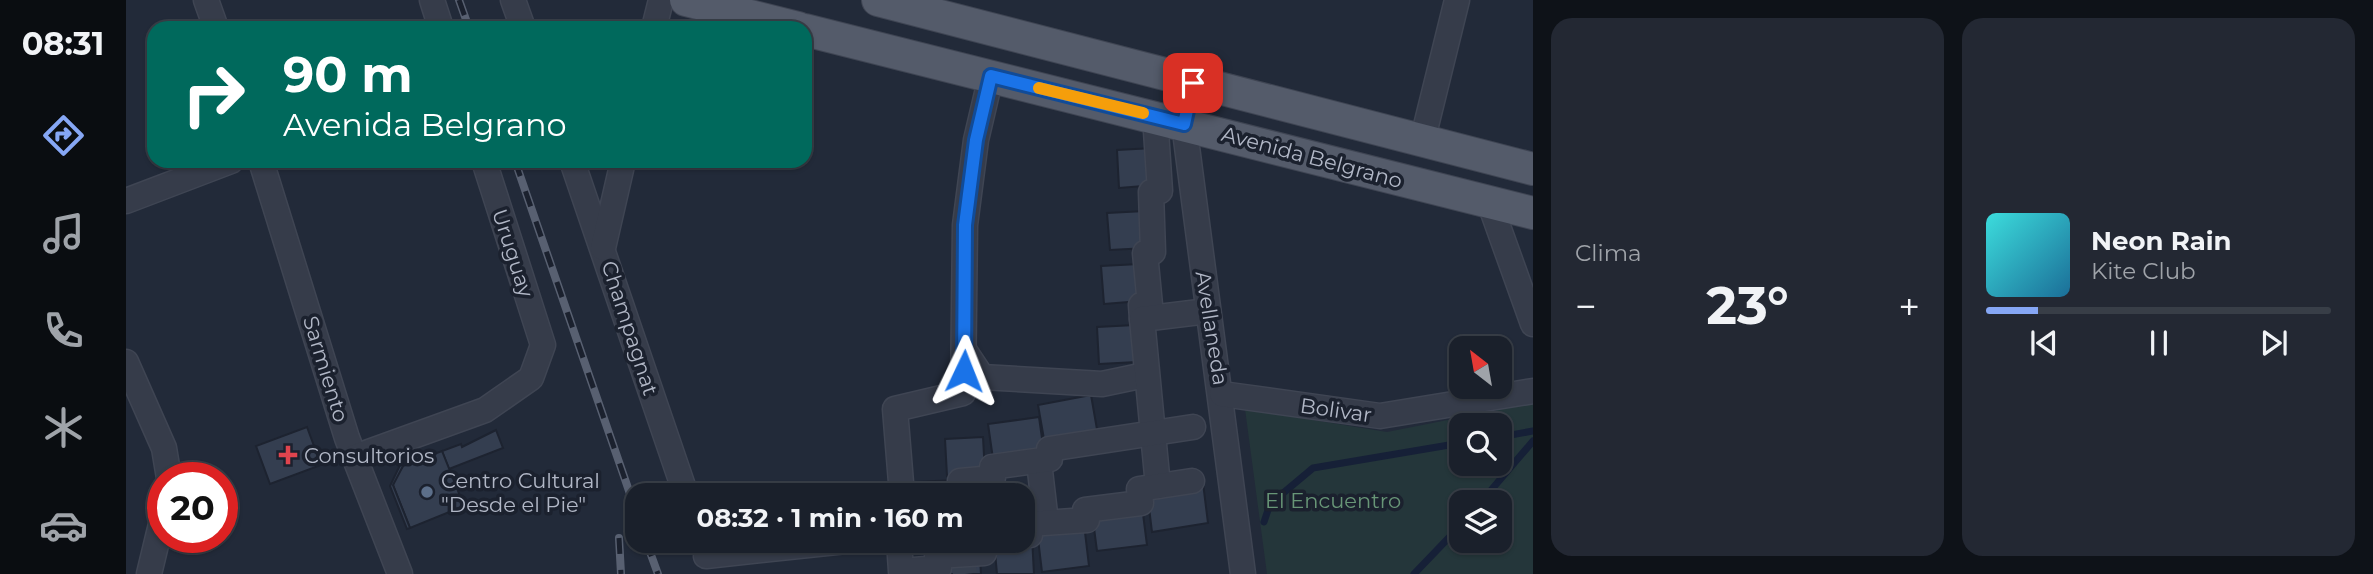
<!DOCTYPE html>
<html lang="es">
<head>
<meta charset="utf-8">
<style>
	:root { --surface:#1a202b; --page:#232833; --text:#f1f3f6; --muted:#9fa3a9; --line:#383e47; --accent:#86a7f5 }
	body { margin:0; font-family:Montserrat,sans-serif; background:var(--page); color:var(--text); height:100vh; display:flex; flex-direction:column; font-size:26px; white-space:nowrap }
	* { box-sizing:border-box; margin:0 }
	p { font-size:23px; color:var(--muted) }
	.icon { flex:none; width:38px; height:38px; fill:none; stroke:currentColor; stroke-width:2; stroke-linecap:round; stroke-linejoin:round }
	.map { position:relative; flex:1; overflow:hidden }
	.panel { display:flex; flex-direction:column; gap:18px; padding:18px; background:#0e1218; width:840px }
	.panel>* { flex:none }
	.hud { position:absolute; left:21px; top:21px; width:665px; height:147px; border-radius:21px; box-shadow:0 2px 5px #0004,0 0 0 2px var(--line); background:#00695c; color:#fff; overflow:hidden }
	.needle { width:46px; rotate:329deg }
	.tools { position:absolute; left:1323px; top:336px; display:grid; gap:14px }
	.tools a { display:grid; place-items:center; width:63px; height:63px; border-radius:14px; background:var(--surface); box-shadow:0 2px 5px #0004,0 0 0 2px var(--line); font-size:35px }
	.speed { position:absolute; left:21px; top:462px; display:flex; gap:14px; font-size:35px; font-weight:700; text-align:center }
	.speed>* { display:grid; place-content:center; width:91px; height:91px; border-radius:50%; background:var(--surface); box-shadow:0 2px 5px #0004,0 0 0 2px var(--line); line-height:1 }
	.speed .limit { border:10px solid #d22; background:#fff; color:#111 }
	.pin { position:absolute; display:grid; place-items:center; width:60px; height:60px; color:#fff; margin:-30px; border-radius:14px; box-shadow:0 4px 10px #0006 }
	.me { position:absolute; width:77px; margin:-38px; rotate:2deg; stroke-linejoin:round; filter:drop-shadow(0 0 5px #0008) }
	.turn { display:flex; align-items:center; gap:24px; height:147px; padding:0 21px; font-size:32px }
	.turn .icon { width:91px; height:91px; stroke-width:2.5 }
	.turn b { display:block; font-size:49px; line-height:60px }
	.big { font-size:52px; font-weight:700; line-height:1.1 }
	.panel .widget { flex:1; display:flex; flex-direction:column; justify-content:center; gap:10px; min-width:0; padding:0 24px; border-radius:21px; background:var(--page) }
	.song { display:flex; align-items:center; gap:21px }
	.cover { width:84px; height:84px; border-radius:10px; background:linear-gradient(135deg,hsl(180 70% 55%),hsl(200 70% 35%)) }
	.played { height:7px; border-radius:4px; background:linear-gradient(90deg,var(--accent) 15%,var(--line) 15%) }
	.keys { display:flex; justify-content:space-around; direction:ltr }
	.heat { display:flex; justify-content:space-between; align-items:center; font-size:38px; direction:ltr }
	.panel .tiles { flex:1; display:grid; gap:18px; grid-template-columns:repeat(2,1fr) }
	.trip { position:absolute; left:499px; top:483px; width:410px; height:70px; border-radius:21px; background:var(--surface); box-shadow:0 2px 5px #0004,0 0 0 2px var(--line); font-weight:700; line-height:70px; text-align:center }
	main { display:flex; flex:1; min-height:0 }
	.dock { display:flex; flex-direction:column; width:126px; justify-content:space-around; align-items:center; background:#0a0d11; color:var(--muted) }
	.dock .icon { width:49px; height:49px }
	.dock .active { color:var(--accent) }
	.dock b { font-size:32px; color:var(--text) }
	.map>svg:first-child { display:block }
</style>
</head>
<body>
<main>
<nav class="dock">
<b>08:31</b>
<svg class="icon active" aria-label="directions" viewBox="0 0 24 24"><path d="M12 3l9 9-9 9-9-9zM9 14v-3h6M13 9l2 2-2 2"/></svg>
<svg class="icon" aria-label="music" viewBox="0 0 24 24"><path d="M9 18V5l10-2v13"/><circle cx="6" cy="18" r="3"/><circle cx="16" cy="16" r="3"/></svg>
<svg class="icon" aria-label="phone" viewBox="0 0 24 24"><path d="M5 4h4l2 5-3 2q2 4 5 5l2-3 5 2v4C11 20 4 13 5 4z"/></svg>
<svg class="icon" aria-label="climate" viewBox="0 0 24 24"><path d="M12 3v18M4 7l16 10M4 17L20 7"/></svg>
<svg class="icon" aria-label="car" viewBox="0 0 24 24"><path d="M5 17H2v-5l4-1 3-4h7l3 4 3 1v5h-3M9 17h6M6 11h13"/><circle cx="7" cy="17" r="2"/><circle cx="17" cy="17" r="2"/></svg>
</nav>
<div class="map">
<svg width="1407" height="574" viewBox="0 0 1407 574">
	<rect width="100%" height="100%" fill="#222a39"/>
	<path fill="#24363a" fill-rule="evenodd" d="M 1407,403 L 1407,574 L 1141,574 L 1119,409 L 1261,432 ZM 1335,425 L 1374,425 L 1374,464 L 1335,464 ZM 1335,502 L 1374,502 L 1374,541 L 1335,541 Z"/>
	<g fill="none" stroke-linecap="round" stroke-linejoin="round">
		<g stroke="#162037" stroke-width="7">
			<polyline points="1374,437 1407,431"/>
			<polyline points="1355,502 1407,441"/>
			<polyline points="1138,522 1144,504 1187,468 1335,443"/>
			<polyline points="1288,574 1335,525"/>
		</g>
	</g>
	<g fill="#343e50" stroke="#1d2330" stroke-width="2">
		<polygon points="1028,148 1030,185 993,188 991,150"/>
		<polygon points="1019,211 1021,248 984,250 981,213"/>
		<polygon points="1013,264 1015,301 978,304 975,266"/>
		<polygon points="1009,325 1011,362 973,364 971,327"/>
		<polygon points="965,395 972,435 919,445 912,405"/>
		<polygon points="913,417 918,452 867,459 862,424"/>
		<polygon points="181,427 195,465 144,484 130,446"/>
		<polygon points="370,430 377,448 323,469 316,451 335,444 336,447"/>
		<polygon points="857,437 859,474 821,476 819,439"/>
		<polygon points="316,451 338,506 284,528 267,485 268,479 277,466"/>
		<polygon points="275,463 277,466 267,485 284,528 281,529 264,486"/>
		<polygon points="828,480 829,495 791,495 791,482"/>
		<polygon points="1077,483 1082,523 1026,532 1021,491"/>
		<polygon points="1016,506 1021,545 971,551 966,513"/>
		<polygon points="958,524 963,566 916,572 911,530"/>
		<polygon points="906,537 908,574 871,574 868,541 896,541"/>
		<polygon points="854,557 855,574 817,574 816,559"/>
	</g>
	<g fill="none" stroke-linecap="round" stroke-linejoin="round">
		<polyline stroke="#373f4e" stroke-width="24" stroke-dasharray="24 12" stroke-linecap="butt" points="837,558 839,574"/>
		<defs>
			<g id="minor">
				<polyline points="80,0 90,28"/>
				<polyline points="306,0 315,28"/>
				<polyline points="387,0 397,28"/>
				<polyline points="528,28 535,0"/>
				<polyline points="1067,83 1058,124 1117,574"/>
				<polyline points="1296,142 1331,0"/>
				<polyline points="135,161 221,438 274,574"/>
				<polyline points="446,161 560,495"/>
				<polyline points="0,201 105,161"/>
				<polyline points="1364,204 1407,324"/>
				<polyline points="477,248 497,161"/>
				<polyline points="1016,319 1015,305 1024,305 1019,253 1027,252 1025,192 1034,191 1029,116"/>
				<polyline points="838,350 856,377 976,384 1019,375"/>
				<polyline points="0,362 38,448 43,478"/>
				<polyline points="1096,394 1254,416 1407,391"/>
				<polyline points="229,457 359,410 405,378 417,345 358,161"/>
				<polyline points="913,462 920,522"/>
				<polyline points="1032,486 1016,319 1082,311"/>
				<polyline points="776,495 769,409 837,393 839,225 850,140 865,76"/>
				<polyline points="834,495 834,481 867,478 866,467 924,459 923,449 1067,427"/>
				<polyline points="896,535 904,535 903,524 961,520 959,510 1015,503 1013,489 1066,481"/>
				<polyline points="773,541 775,571 813,568 811,556 858,553 858,541"/>
				<polyline points="580,556 720,541"/>
				<polyline points="23,574 37,516"/>
			</g>
			<g id="major">
				<polyline points="560,0 672,28"/>
				<polyline points="752,0 1407,169"/>
				<polyline points="679,30 1407,213"/>
			</g>
		</defs>
		<use href="#minor" stroke="#3f4553" stroke-width="27"/>
		<use href="#major" stroke="#3f4553" stroke-width="34"/>
		<use href="#minor" stroke="#363c4a" stroke-width="24"/>
		<use href="#major" stroke="#545b6a" stroke-width="32"/>
		<defs>
			<g id="rail">
				<polyline points="333,0 343,28"/>
				<polyline points="389,161 511,514"/>
				<polyline points="493,538 495,574"/>
				<polyline points="520,541 532,574"/>
			</g>
		</defs>
		<use href="#rail" stroke="#586071" stroke-width="8"/>
		<use href="#rail" stroke="#1b212e" stroke-width="5" stroke-dasharray="16" stroke-linecap="butt"/>
	</g>
	<g fill="none" stroke-linecap="round" stroke-linejoin="round">
		<defs>
			<polyline id="route" points="838,371 839,225 850,140 865,76 1058,124 1067,83"/>
		</defs>
		<use href="#route" stroke="#114b97" stroke-width="18"/>
		<use href="#route" stroke="#1a73e8" stroke-width="12"/>
		<polyline stroke="#f59e0b" stroke-width="12" points="913,88 1017,113"/>
	</g>
	<path fill="#e0444e" stroke="#1b212e" stroke-width="2.5" d="M158.5 444.5h7v7h7v7h-7v7h-7v-7h-7v-7h7z"/>
	<circle fill="#5c6f8a" stroke="#1b212e" stroke-width="2.5" cx="301" cy="492" r="7"/>
	<g text-anchor="middle" dominant-baseline="central" stroke-width="7" stroke-linejoin="round" paint-order="stroke">
		<g font-size="21" fill="#b1b7c6" stroke="#1b212e">
			<text transform="translate(1186 157) rotate(15)">Avenida Belgrano</text>
			<text transform="translate(387 253) rotate(72)">Uruguay</text>
			<text transform="translate(504 328) rotate(72)">Champagnat</text>
			<text transform="translate(1086 328) rotate(81)">Avellaneda</text>
			<text transform="translate(200 369) rotate(73)">Sarmiento</text>
			<text transform="translate(1210 410) rotate(8)">Bolivar</text>
		</g>
		<g font-size="21" fill="#b1b7c6" stroke="#1b212e" text-anchor="start">
			<text x="178" y="455">Consultorios</text>
			<text x="315" y="480">Centro Cultural<tspan x="315" dy="24">"Desde el Pie"</tspan></text>
		</g>
		<g font-size="21" fill="#689677" stroke="#1b212e">
			<text x="1207" y="500">El Encuentro</text>
		</g>
	</g>
</svg>
<div class="tools">
<a><svg class="needle" viewBox="-14 -14 28 28"><path d="M0-13l5 13h-10z" fill="#e53935"/><path d="M0 13l5-13h-10z" fill="#9fa3a9"/></svg></a>
<a><svg class="icon" aria-label="search" viewBox="0 0 24 24"><circle cx="10" cy="10" r="6"/><path d="M15 15l6 6"/></svg></a>
<a><svg class="icon" aria-label="layers" viewBox="0 0 24 24"><path d="M12 4l9 5-9 5-9-5zM3 14l9 5 9-5"/></svg></a>
</div>
<div class="speed"><div class="limit">20</div></div>
<div class="pin" style="left:1067px;top:83px;background:#d93025"><svg class="icon" aria-label="arrive" viewBox="0 0 24 24"><path d="M6 21V4h12l-3 4 3 4H6"/></svg></div>
<svg class="me" style="left:838px;top:371px" viewBox="-20 -20 40 40"><path d="M0-17L14 15 0 8-14 15z" fill="#1a73e8" stroke="#fff" stroke-width="4"/></svg>
<div class="trip">08:32 · 1 min · 160 m</div>
<div class="hud">
<div class="turn"><svg class="icon" aria-label="right" viewBox="0 0 24 24"><path d="M7 20v-9h11M14 6l5 5-5 5"/></svg><div><b>90 m</b>Avenida Belgrano</div></div>
</div>
</div>
<section class="panel">
<div class="tiles">
<div class="widget"><p>Clima</p>
<div class="heat"><a>−</a><b class="big">23°</b><a>+</a></div>
</div>
<div class="widget">
<div class="song"><i class="cover"></i><div><b>Neon Rain</b><p>Kite Club</p></div></div>
<div class="played"></div>
<div class="keys"><svg class="icon" aria-label="previous" viewBox="0 0 24 24"><path d="M18 5L8 12l10 7zM5 5v14"/></svg><svg class="icon" aria-label="pause" viewBox="0 0 24 24"><path d="M8 5v14M16 5v14"/></svg><svg class="icon" aria-label="next" viewBox="0 0 24 24"><path d="M6 5l10 7-10 7zM19 5v14"/></svg></div>
</div>
</div>
</section>
</main>
</body>
</html>
